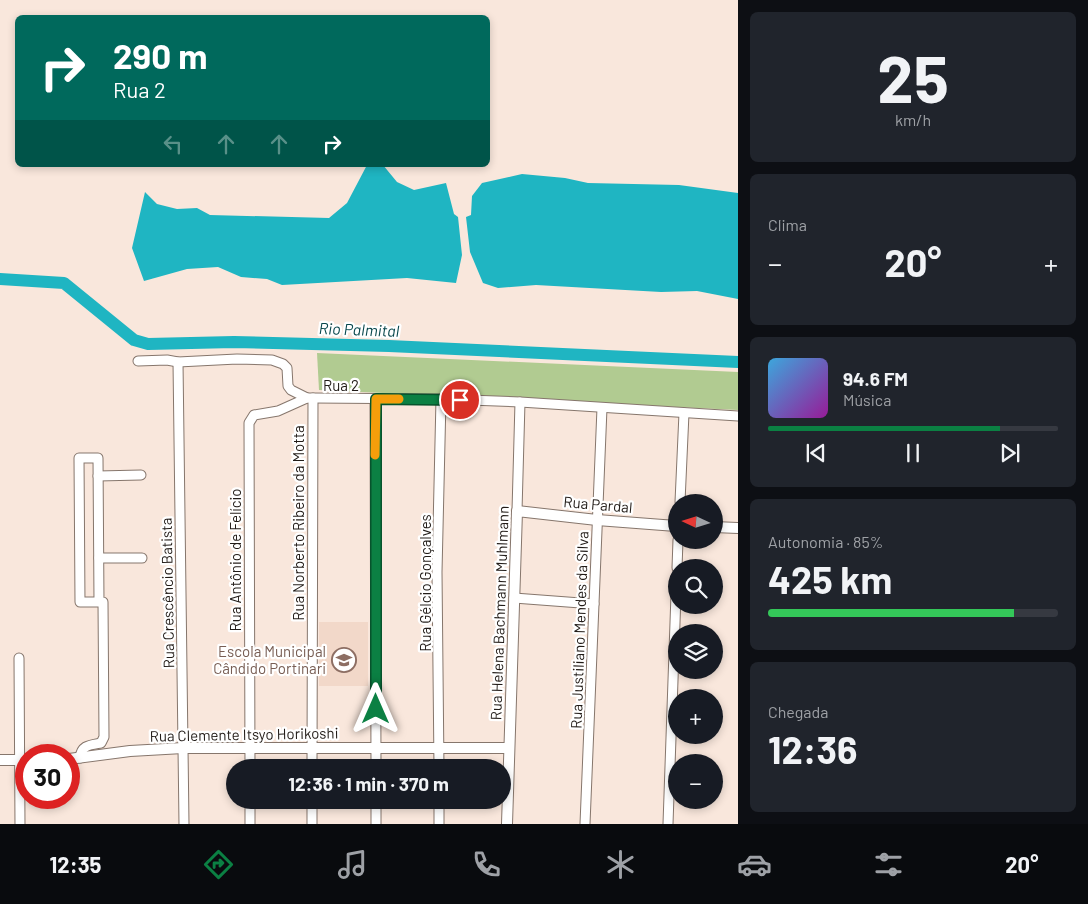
<!DOCTYPE html>
<html lang="pt">
<head>
<meta charset="utf-8">
<style>
	:root { --surface:#171b24; --page:#20242c; --text:#f1f3f6; --muted:#9ea1a6; --line:#363941; --accent:#0b8043 }
	body { margin:0; font-family:Barlow,sans-serif; background:var(--page); color:var(--text); height:100vh; display:flex; flex-direction:column; font-size:19px; white-space:nowrap }
	* { box-sizing:border-box; margin:0 }
	p { font-size:16px; color:var(--muted) }
	.icon { flex:none; width:28px; height:28px; fill:none; stroke:currentColor; stroke-width:2; stroke-linecap:round; stroke-linejoin:round }
	.map { position:relative; flex:1; overflow:hidden }
	.panel { display:flex; flex-direction:column; gap:12px; padding:12px; background:#0d0f14; width:350px }
	.panel>* { flex:none }
	.banner { position:absolute; left:15px; top:15px; width:475px; height:152px; border-radius:8px; box-shadow:0 2px 8px #0003; background:#00695c; color:#fff; overflow:hidden }
	.needle { width:32px; rotate:274deg }
	.tools { position:absolute; left:668px; top:494px; display:grid; gap:10px }
	.tools a { display:grid; place-items:center; width:55px; height:55px; border-radius:50%; background:var(--surface); box-shadow:0 2px 8px #0003; font-size:25px }
	.speed { position:absolute; left:15px; top:744px; display:flex; gap:10px; font-size:25px; font-weight:700; text-align:center }
	.speed>* { display:grid; place-content:center; width:65px; height:65px; border-radius:50%; background:var(--surface); box-shadow:0 2px 8px #0003; line-height:1 }
	.speed .limit { border:8px solid #d22; background:#fff; color:#111 }
	.pin { position:absolute; display:grid; place-items:center; width:42px; height:42px; color:#fff; margin:-21px; border:2px solid #fff; border-radius:50%; box-shadow:0 1px 5px #0007 }
	.me { position:absolute; width:55px; margin:-28px; rotate:0deg; stroke-linejoin:round; filter:drop-shadow(0 0 4px #0008) }
	.turn { display:flex; align-items:center; gap:18px; height:105px; padding:0 15px; font-size:22px }
	.turn .icon { width:65px; height:65px; stroke-width:2.5 }
	.turn b { display:block; font-size:35px; line-height:42px }
	.lanes { display:flex; align-items:center; height:48px; padding:0 15px; background:#0003; justify-content:center; gap:25px; direction:ltr }
	.lanes .off { opacity:.35 }
	.big { font-size:38px; font-weight:700; line-height:1.1 }
	.panel .card { flex:1; display:flex; flex-direction:column; justify-content:center; gap:8px; min-width:0; padding:0 18px; border-radius:8px; background:var(--page) }
	.panel .dial { align-items:center; gap:0 }
	.dial b { font-size:65px; line-height:1 }
	.song { display:flex; align-items:center; gap:15px }
	.cover { width:60px; height:60px; border-radius:8px; background:linear-gradient(135deg,hsl(200 70% 55%),hsl(300 70% 35%)) }
	.played { height:5px; border-radius:2px; background:linear-gradient(90deg,var(--accent) 80%,var(--line) 80%) }
	.keys { display:flex; justify-content:space-around; direction:ltr }
	.heat { display:flex; justify-content:space-between; align-items:center; font-size:28px; direction:ltr }
	.charge { height:8px; border-radius:4px; background:linear-gradient(90deg,#34c759 85%,var(--line) 0) }
	.trip { position:absolute; left:226px; top:759px; width:285px; height:50px; border-radius:25px; background:var(--surface); box-shadow:0 2px 8px #0003; font-weight:700; line-height:50px; text-align:center }
	.tab-bar { display:flex; height:80px; justify-content:space-around; align-items:center; background:#090b0e; color:var(--muted) }
	.tab-bar .icon { width:35px; height:35px }
	.tab-bar .current { color:var(--accent) }
	.tab-bar b { font-size:22px; color:var(--text) }
	main { display:flex; flex:1; min-height:0 }
	.map>svg:first-child { display:block }
</style>
</head>
<body>
<main>
<div class="map">
<svg width="738" height="824" viewBox="0 0 738 824">
	<rect width="100%" height="100%" fill="#f9e7dc"/>
	<rect fill="#f2d8c9" x="319" y="622" width="49" height="64"/>
	<polygon fill="#b1cb91" points="317,353 738,372 738,410 319,390"/>
	<g fill="#1fb5c2">
		<polygon points="367,165 383,165 397,182 414,190 446,183 454,214 458,217 462,255 456,283 407,278 282,285 267,279 241,277 218,267 187,269 144,281 132,248 145,192 157,204 177,209 197,208 210,215 329,218 347,203"/>
		<polygon points="522,174 565,178 588,183 679,185 738,193 738,299 697,291 661,292 536,285 498,288 483,283 470,252 466,217 471,215 472,196 482,183"/>
	</g>
	<g fill="none" stroke-linecap="round" stroke-linejoin="round">
		<polyline stroke="#1fb5c2" stroke-width="12" points="0,279 64,283 134,340 148,344 234,342 389,346 738,362"/>
		<defs>
			<g id="minor">
				<polyline points="138,361 167,360 178,362 237,359 272,360 283,364 287,368 288,386 291,390 307,398"/>
				<polyline points="178,362 184,824"/>
				<polyline points="375,399 376,768"/>
				<polyline points="98,476 141,475"/>
				<polyline points="680,502 684,413"/>
				<polyline points="517,511 520,402"/>
				<polyline points="99,558 142,558"/>
				<polyline points="677,568 678,540"/>
				<polyline points="514,598 594,604"/>
				<polyline points="19,658 20,824"/>
				<path d="M 80,758 C 81,745 90,745 101,743 L 104,737 L 103,602 L 80,602 L 79,458 L 98,458 L 99,602"/>
				<polyline points="250,768 249,423 254,415 278,411 307,398 313,398 441,399 520,402 738,416"/>
				<polyline points="312,768 313,398"/>
				<polyline points="439,768 437,572 441,399"/>
				<polyline points="250,800 250,824"/>
				<polyline points="376,800 376,824"/>
				<polyline points="312,824 312,800"/>
				<polyline points="439,824 439,800"/>
				<polyline points="585,824 602,408"/>
				<polyline points="668,824 676,594"/>
			</g>
			<g id="tertiary">
				<polyline points="714,527 738,528"/>
				<polyline points="69,759 130,751 183,748 509,748"/>
				<polyline points="0,760 26,760"/>
				<polyline points="507,824 517,511 597,520 676,526"/>
			</g>
		</defs>
		<use href="#minor" stroke="#86766c" stroke-width="11"/>
		<use href="#tertiary" stroke="#86766c" stroke-width="12"/>
		<use href="#minor" stroke="#fff" stroke-width="9"/>
		<use href="#tertiary" stroke="#fff" stroke-width="10"/>
	</g>
	<g fill="none" stroke-linecap="round" stroke-linejoin="round">
		<defs>
			<polyline id="route" points="376,709 376,399 460,400"/>
		</defs>
		<use href="#route" stroke="#07532c" stroke-width="12"/>
		<use href="#route" stroke="#0b8043" stroke-width="9"/>
		<polyline stroke="#f59e0b" stroke-width="9" points="375,455 376,399 399,399"/>
	</g>
	<defs>
		<symbol id="school-ring" viewBox="-11 -11 22 22"><circle r="9.5" fill="#fff" stroke="#8d6e63" stroke-width="1.5"/><path d="M0-5L7-2L0 1L-7-2ZM-4 1L0 2.5L4 1V4Q0 6-4 4Z" fill="#8d6e63"/></symbol>
	</defs>
	<g fill-rule="evenodd">
		<use href="#school-ring" x="330" y="646" width="28" height="28"/>
	</g>
	<g text-anchor="middle" dominant-baseline="central" stroke-width="4.5" stroke-linejoin="round" paint-order="stroke">
		<g font-size="15" fill="#211b17" stroke="#fff">
			<text x="341" y="385">Rua 2</text>
			<text transform="translate(598 504) rotate(5)">Rua Pardal</text>
			<text transform="translate(298 523) rotate(-90)">Rua Norberto Ribeiro da Motta</text>
			<text transform="translate(235 560) rotate(-90)">Rua Antônio de Felício</text>
			<text transform="translate(425 583) rotate(-90)">Rua Gélcio Gonçalves</text>
			<text transform="translate(167 593) rotate(-91)">Rua Crescêncio Batista</text>
			<text transform="translate(499 613) rotate(-88)">Rua Helena Bachmann Muhlmann</text>
			<text transform="translate(579 630) rotate(-88)">Rua Justiliano Mendes da Silva</text>
			<text transform="translate(244 734) rotate(-1)">Rua Clemente Itsyo Horikoshi</text>
		</g>
		<g font-size="15" fill="#785e54" stroke="#fff" text-anchor="end">
			<text x="326" y="651">Escola Municipal<tspan x="326" dy="17">Cândido Portinari</tspan></text>
		</g>
		<g font-size="16" font-style="italic" fill="#09474c" stroke="#fff">
			<text transform="translate(359 329) rotate(2)">Rio Palmital</text>
		</g>
	</g>
</svg>
<div class="tools">
<a><svg class="needle" viewBox="-14 -14 28 28"><path d="M0-13l5 13h-10z" fill="#e53935"/><path d="M0 13l5-13h-10z" fill="#9ea1a6"/></svg></a>
<a><svg class="icon" aria-label="search" viewBox="0 0 24 24"><circle cx="10" cy="10" r="6"/><path d="M15 15l6 6"/></svg></a>
<a><svg class="icon" aria-label="layers" viewBox="0 0 24 24"><path d="M12 4l9 5-9 5-9-5zM3 14l9 5 9-5"/></svg></a>
<a>+</a>
<a>−</a>
</div>
<div class="speed"><div class="limit">30</div></div>
<div class="pin" style="left:460px;top:400px;background:#d93025"><svg class="icon" aria-label="arrive" viewBox="0 0 24 24"><path d="M6 21V4h12l-3 4 3 4H6"/></svg></div>
<svg class="me" style="left:376px;top:709px" viewBox="-20 -20 40 40"><path d="M0-17L14 15 0 8-14 15z" fill="#0b8043" stroke="#fff" stroke-width="4"/></svg>
<div class="trip">12:36 · 1 min · 370 m</div>
<div class="banner">
<div class="turn"><svg class="icon" aria-label="right" viewBox="0 0 24 24"><path d="M7 20v-9h11M14 6l5 5-5 5"/></svg><div><b>290 m</b>Rua 2</div></div>
<div class="lanes"><svg class="icon off" aria-label="left" viewBox="0 0 24 24"><path d="M17 20v-9H6M10 6l-5 5 5 5"/></svg><svg class="icon off" aria-label="ahead" viewBox="0 0 24 24"><path d="M12 20V5M6 11l6-6 6 6"/></svg><svg class="icon off" aria-label="ahead" viewBox="0 0 24 24"><path d="M12 20V5M6 11l6-6 6 6"/></svg><svg class="icon" aria-label="right" viewBox="0 0 24 24"><path d="M7 20v-9h11M14 6l5 5-5 5"/></svg></div>
</div>
</div>
<section class="panel">
<div class="card dial"><b>25</b><p>km/h</p></div>
<div class="card"><p>Clima</p>
<div class="heat"><a>−</a><b class="big">20°</b><a>+</a></div>
</div>
<div class="card">
<div class="song"><i class="cover"></i><div><b>94.6 FM</b><p>Música</p></div></div>
<div class="played"></div>
<div class="keys"><svg class="icon" aria-label="previous" viewBox="0 0 24 24"><path d="M18 5L8 12l10 7zM5 5v14"/></svg><svg class="icon" aria-label="pause" viewBox="0 0 24 24"><path d="M8 5v14M16 5v14"/></svg><svg class="icon" aria-label="next" viewBox="0 0 24 24"><path d="M6 5l10 7-10 7zM19 5v14"/></svg></div>
</div>
<div class="card"><p>Autonomia · 85%</p><b class="big">425 km</b><div class="charge"></div></div>
<div class="card"><p>Chegada</p><b class="big">12:36</b></div>
</section>
</main>
<nav class="tab-bar">
<b>12:35</b>
<svg class="icon current" aria-label="directions" viewBox="0 0 24 24"><path d="M12 3l9 9-9 9-9-9zM9 14v-3h6M13 9l2 2-2 2"/></svg>
<svg class="icon" aria-label="music" viewBox="0 0 24 24"><path d="M9 18V5l10-2v13"/><circle cx="6" cy="18" r="3"/><circle cx="16" cy="16" r="3"/></svg>
<svg class="icon" aria-label="phone" viewBox="0 0 24 24"><path d="M5 4h4l2 5-3 2q2 4 5 5l2-3 5 2v4C11 20 4 13 5 4z"/></svg>
<svg class="icon" aria-label="climate" viewBox="0 0 24 24"><path d="M12 3v18M4 7l16 10M4 17L20 7"/></svg>
<svg class="icon" aria-label="car" viewBox="0 0 24 24"><path d="M5 17H2v-5l4-1 3-4h7l3 4 3 1v5h-3M9 17h6M6 11h13"/><circle cx="7" cy="17" r="2"/><circle cx="17" cy="17" r="2"/></svg>
<svg class="icon" aria-label="filters" viewBox="0 0 24 24"><path d="M4 7h16M4 17h16"/><circle cx="9" cy="7" r="2"/><circle cx="15" cy="17" r="2"/></svg>
<b>20°</b>
</nav>
</body>
</html>
